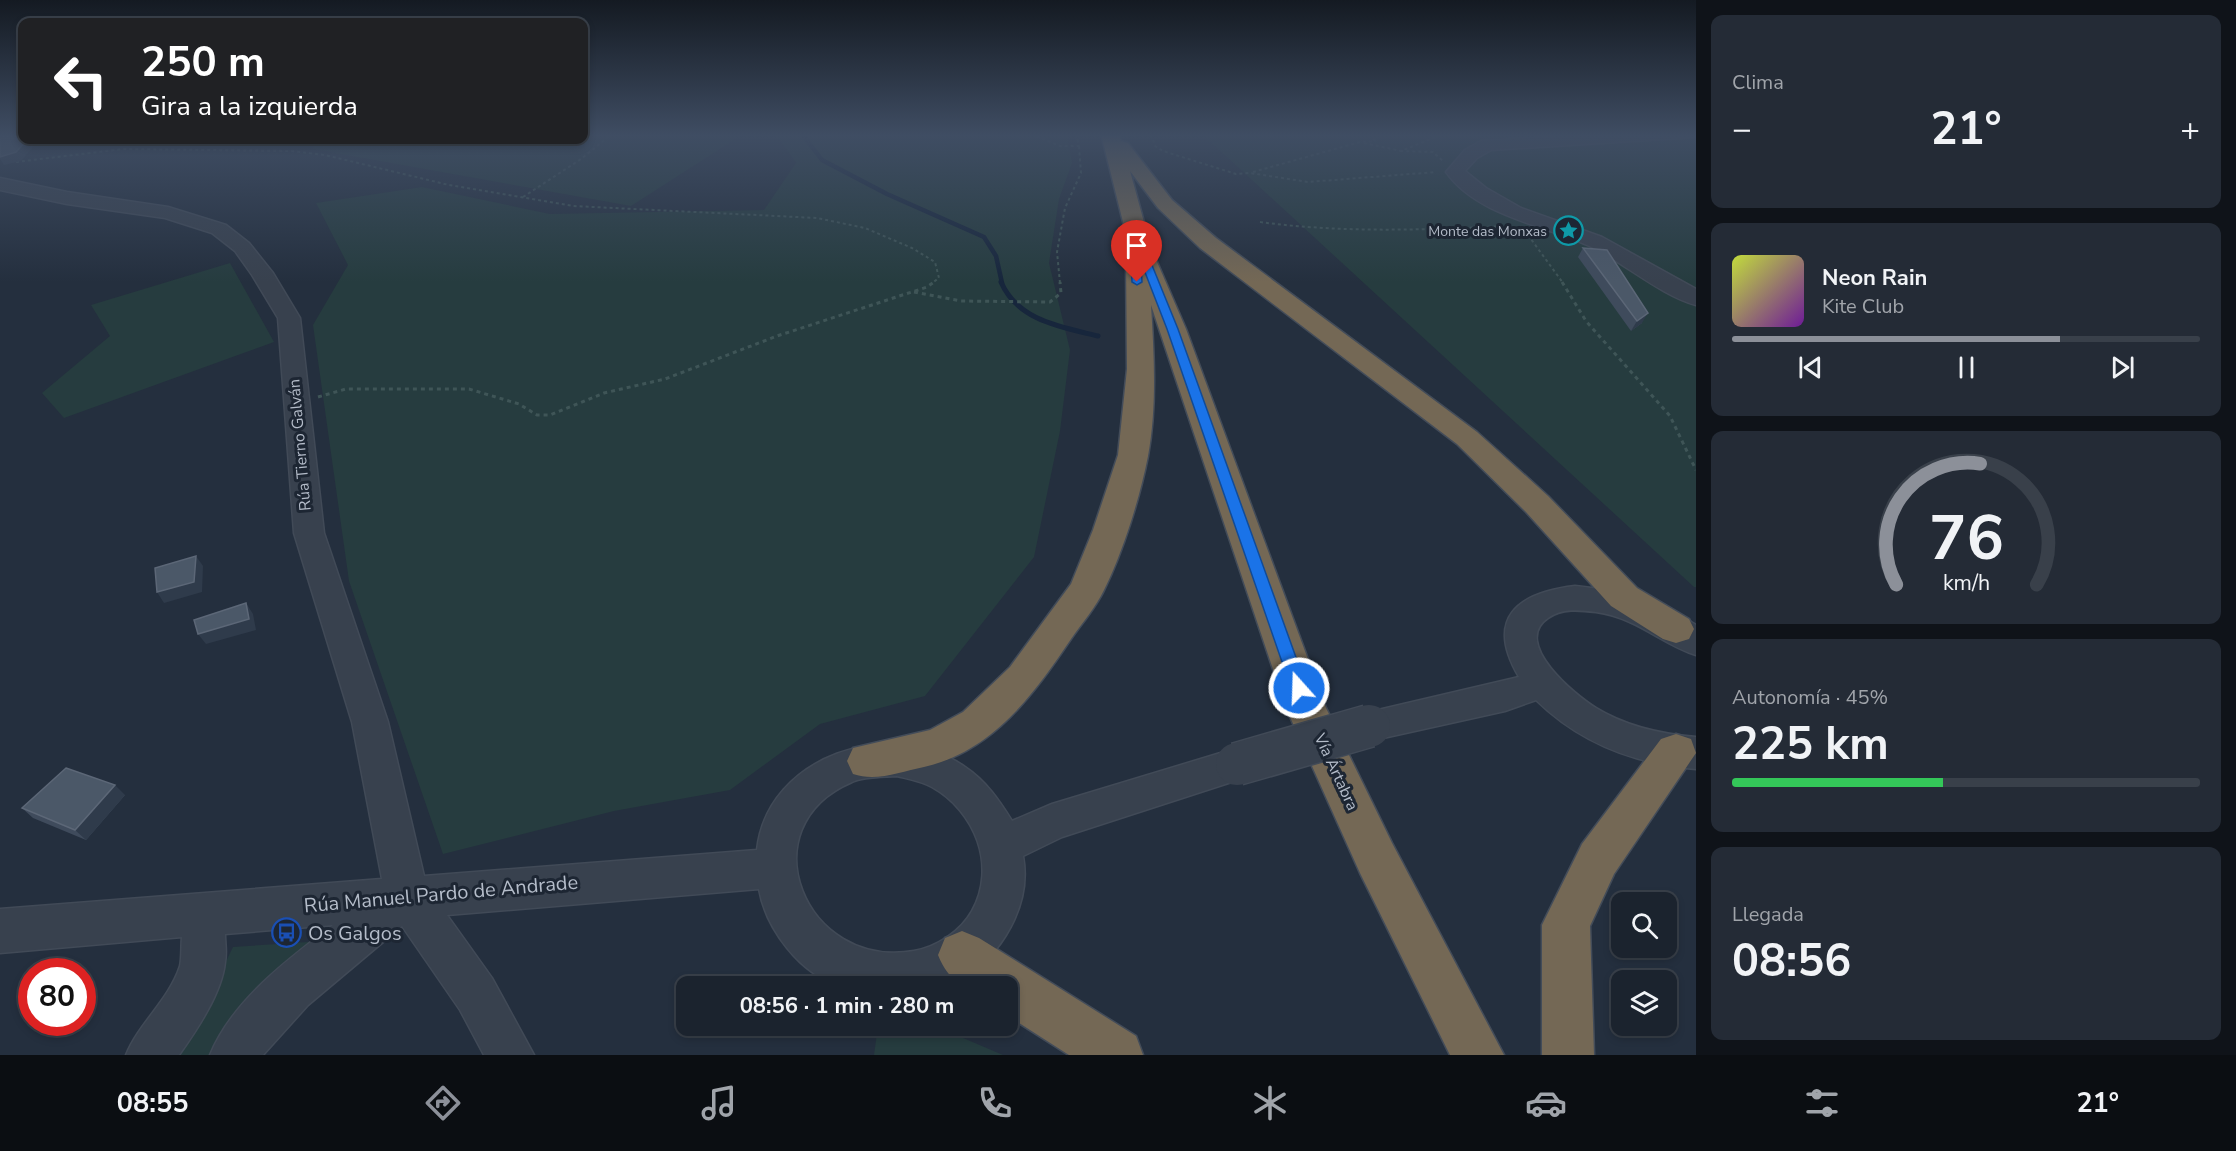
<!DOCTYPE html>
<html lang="es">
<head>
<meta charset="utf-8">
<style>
	:root { --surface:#1b232e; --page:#242b36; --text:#f1f3f6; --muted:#a0a4aa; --line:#39404a; --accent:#8c9099 }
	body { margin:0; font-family:"Nunito Sans",sans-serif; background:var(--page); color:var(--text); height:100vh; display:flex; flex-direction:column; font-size:22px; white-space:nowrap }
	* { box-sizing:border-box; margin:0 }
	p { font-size:20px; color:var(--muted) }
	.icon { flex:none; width:33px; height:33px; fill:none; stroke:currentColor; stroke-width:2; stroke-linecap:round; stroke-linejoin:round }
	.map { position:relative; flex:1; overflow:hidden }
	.panel { display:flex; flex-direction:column; gap:15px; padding:15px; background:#0f1319; width:540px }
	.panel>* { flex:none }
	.top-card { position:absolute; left:18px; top:18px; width:570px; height:126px; border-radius:12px; box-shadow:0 3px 9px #0003,0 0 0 2px var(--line); background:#202124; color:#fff; overflow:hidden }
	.buttons { position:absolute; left:1611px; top:892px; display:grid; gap:12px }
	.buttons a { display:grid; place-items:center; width:66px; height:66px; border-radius:12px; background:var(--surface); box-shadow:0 3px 9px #0003,0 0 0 2px var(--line); font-size:30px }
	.speed { position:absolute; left:18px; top:958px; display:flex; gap:12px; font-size:30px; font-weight:700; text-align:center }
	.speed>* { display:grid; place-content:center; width:78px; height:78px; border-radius:50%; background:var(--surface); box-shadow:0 3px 9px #0003,0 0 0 2px var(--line); line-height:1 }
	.speed .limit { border:9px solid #d22; background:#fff; color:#111 }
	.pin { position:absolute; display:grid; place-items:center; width:51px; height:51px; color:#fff; margin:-62px -26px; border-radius:50% 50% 50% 0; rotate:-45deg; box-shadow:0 0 6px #0007 }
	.pin .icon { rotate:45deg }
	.me { position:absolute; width:66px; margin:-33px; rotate:340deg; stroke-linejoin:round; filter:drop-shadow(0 0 4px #0008) }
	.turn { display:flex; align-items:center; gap:21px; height:126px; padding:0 24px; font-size:27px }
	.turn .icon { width:78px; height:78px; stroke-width:2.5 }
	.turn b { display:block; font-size:42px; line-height:51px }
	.big { font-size:45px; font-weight:700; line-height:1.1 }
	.panel .widget { flex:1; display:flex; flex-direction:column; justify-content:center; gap:9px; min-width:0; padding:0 21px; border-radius:12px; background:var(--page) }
	.panel .dial { align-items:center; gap:0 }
	.dial svg { height:156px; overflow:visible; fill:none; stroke:var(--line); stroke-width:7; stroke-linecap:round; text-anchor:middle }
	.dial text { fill:var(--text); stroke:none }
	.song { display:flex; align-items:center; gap:18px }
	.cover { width:72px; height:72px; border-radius:9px; background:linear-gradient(135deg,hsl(70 70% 55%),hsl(280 70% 35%)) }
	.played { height:6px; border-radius:3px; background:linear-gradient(90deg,var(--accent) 70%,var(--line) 70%) }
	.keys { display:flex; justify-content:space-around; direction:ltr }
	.heat { display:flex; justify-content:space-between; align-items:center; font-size:33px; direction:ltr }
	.charge { height:9px; border-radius:4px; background:linear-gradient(90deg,#34c759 45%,var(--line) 0) }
	.trip { position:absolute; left:676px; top:976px; width:342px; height:60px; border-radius:12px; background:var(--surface); box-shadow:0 3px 9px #0003,0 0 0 2px var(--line); font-weight:700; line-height:60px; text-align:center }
	.tab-bar { display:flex; height:96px; justify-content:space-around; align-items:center; background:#0b0e12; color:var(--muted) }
	.tab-bar .icon { width:42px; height:42px }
	.tab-bar .active { color:var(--accent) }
	.tab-bar b { font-size:27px; color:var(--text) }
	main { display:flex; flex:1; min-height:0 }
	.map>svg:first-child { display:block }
</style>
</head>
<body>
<main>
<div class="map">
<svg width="1696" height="1055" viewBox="0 0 1696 1055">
	<rect width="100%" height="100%" fill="#242f3e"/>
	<g fill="#263c3f">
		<polygon points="584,134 749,134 740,136 631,206 313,149 315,140 584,140"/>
		<polygon points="776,134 1067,134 1072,163 1059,199 1049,263 1070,350 1060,431 1034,557 925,696 820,724 730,790 614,811 443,854 349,581 313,325 348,265 316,203 422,187 550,214 764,210 796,163"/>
		<polygon points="1202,134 1696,134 1696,587 1694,587"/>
		<polygon points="230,263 274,342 64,418 42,393 110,336 91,305"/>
		<polygon points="323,941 213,1055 170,1055 210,994 233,947"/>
		<polygon points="878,1026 942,1029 1003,1055 874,1055"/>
	</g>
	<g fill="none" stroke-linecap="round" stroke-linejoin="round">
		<polyline stroke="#17263c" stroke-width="4.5" points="802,134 822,160 887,194 984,237 996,256 1002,283"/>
		<path stroke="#17263c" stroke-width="5" d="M 1001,282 C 1018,321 1061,327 1098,336"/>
		<defs>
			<g id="minor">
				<path d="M 1597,134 L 1696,134 L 1696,137 L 1491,150 L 1477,158 L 1465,171 L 1486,188 L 1521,208 L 1602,237 L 1696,289 L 1696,305 C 1661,296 1621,260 1587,245 C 1543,225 1476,215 1446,172 L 1465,150 L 1481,141 Z"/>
				<path d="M 0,178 L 67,192 L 168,207 L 226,225 L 249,243 L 273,273 L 300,318 L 324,533 L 388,722 L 424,876 L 757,850 C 767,756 891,715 965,767 C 986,781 999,800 1012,821 L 1052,804 L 1237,748 L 1250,752 L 1256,764 L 1250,776 L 1062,837 L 1023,856 C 1032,904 1002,956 961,979 C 956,981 951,986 945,987 C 931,990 914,987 899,987 C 882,987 857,991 840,986 C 800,974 766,929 759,889 L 447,915 L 492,978 L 534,1055 L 484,1055 L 460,1010 L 402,926 L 308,1005 L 263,1055 L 210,1055 C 232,1001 288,959 333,925 L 225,934 C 225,943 227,953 225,962 C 222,993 196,1031 179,1055 L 126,1055 C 139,1023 169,1000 180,966 C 182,957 181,946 182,937 L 0,953 L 0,909 L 382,879 L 352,722 L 294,533 L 278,318 L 252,275 L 235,251 L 212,233 L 165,218 L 67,204 L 0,190 ZM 897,776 C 909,779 921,781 932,787 C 975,811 997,866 972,911 C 961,931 937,947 914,951 C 805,970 746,827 852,782 C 865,776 883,777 897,776 Z"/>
				<path d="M 1575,586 C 1617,590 1660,602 1696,625 L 1696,655 C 1661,644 1638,618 1596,612 C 1580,610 1562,608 1548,618 C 1511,643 1575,695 1596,708 C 1627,727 1661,734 1696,737 L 1696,769 C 1635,764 1580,743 1536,700 L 1505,711 L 1374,740 L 1361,736 L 1356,725 L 1361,714 L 1519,677 C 1485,619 1516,593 1575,586 Z"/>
			</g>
			<g id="highway">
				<path d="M 1101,134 L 1119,134 L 1121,141 L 1128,143 L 1172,200 L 1216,238 L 1477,432 L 1548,496 L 1637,588 L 1689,619 L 1694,629 L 1689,639 L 1676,643 L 1663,639 L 1611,606 L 1526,512 L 1457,444 L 1200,248 L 1158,208 L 1130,171 L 1151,248 L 1186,329 L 1326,708 L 1392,843 L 1504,1055 L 1450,1055 L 1360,873 L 1286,708 L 1151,305 C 1154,355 1157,407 1148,456 C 1140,497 1123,552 1104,590 C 1096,607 1082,623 1071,639 C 1034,694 993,751 924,767 C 900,772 876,782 853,774 L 847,761 L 853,748 L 930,730 L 963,712 L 1010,667 L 1071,584 L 1093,530 L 1118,455 L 1127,369 L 1126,259 L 1131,254 Z"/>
				<polygon points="1676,734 1691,739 1696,753 1614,874 1590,926 1594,1055 1542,1055 1542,925 1582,844 1661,739"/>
				<path d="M 962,931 L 979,938 L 1136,1036 L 1143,1055 L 1069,1055 L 1008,1016 L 1008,987 C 973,987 953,992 938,955 L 945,938 Z"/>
			</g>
		</defs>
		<use href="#minor" stroke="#414a57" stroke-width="3"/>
		<use href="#highway" stroke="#434c59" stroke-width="3"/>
		<g stroke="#3f5557" stroke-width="2" stroke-dasharray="3 3" stroke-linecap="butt">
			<polyline points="1031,134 1060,146 1079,146 1076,134"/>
			<polyline points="1151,134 1155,146 1163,151 1236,174 1250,173 1308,182 1436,172"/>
			<polyline points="1436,134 1438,136 1401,151 1433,152 1443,161"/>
			<polyline points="1364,143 1401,151"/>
			<polyline points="16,162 123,149 292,151 325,155 449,185 573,206 817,218 865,228 912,248 935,262 939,278 932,283"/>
			<polyline points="1253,172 1360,142 1375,141 1370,134"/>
			<polyline points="523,197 581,159 612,134"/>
			<path d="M 1260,222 C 1341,233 1424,230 1505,226"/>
			<polyline points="1528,235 1563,283"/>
			<polyline points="1060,283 1057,252 1065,208 1081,173 1079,146"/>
		</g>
		<g stroke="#3f5557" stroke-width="3" stroke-dasharray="4 4" stroke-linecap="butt">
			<polyline points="1562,282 1586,321 1670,416 1696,470"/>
			<polyline points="914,292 961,301 1050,302 1061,293 1060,282"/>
			<polyline points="318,397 346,389 469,389 519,404 537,415 550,415 604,393 665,379 777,336 927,287 934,282"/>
		</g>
		<use href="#minor" fill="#38414e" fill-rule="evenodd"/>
		<use href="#highway" fill="#746855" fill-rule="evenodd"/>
		<defs>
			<polyline id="minor-bridge-far1" points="1364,728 1374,725"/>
			<polyline id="minor-bridge" points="1237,764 1369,726"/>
		</defs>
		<use href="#minor-bridge-far1" stroke="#414a57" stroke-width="35" stroke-linecap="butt"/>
		<use href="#minor-bridge" stroke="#414a57" stroke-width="45" stroke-linecap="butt"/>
		<use href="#minor-bridge-far1" stroke="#38414e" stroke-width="32"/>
		<use href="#minor-bridge" stroke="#38414e" stroke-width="42"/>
	</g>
	<g fill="#3f4b5c">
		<polygon points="1583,248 1642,323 1631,331 1578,257"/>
		<polygon points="125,795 86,840 33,818 22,808"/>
	</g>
	<g fill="#2f3b4b">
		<polygon points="27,140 39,140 21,161 4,165 0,159 0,157"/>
		<polygon points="1648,313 1642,323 1631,331 1637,321"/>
		<polygon points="196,556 203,566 202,592 164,603 157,592"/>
		<polygon points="246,603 253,614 256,630 206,644 198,634"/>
		<polygon points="115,785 125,795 86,840 75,830"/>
	</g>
	<g fill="#4b5868" stroke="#5c6777" stroke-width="1.5">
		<polygon points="10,134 22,134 22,140 27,140 16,152 0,157 0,137"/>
		<polygon points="1583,248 1607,250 1648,313 1637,321"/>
		<polygon points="196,556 194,582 157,592 155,568"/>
		<polygon points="246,603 249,619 198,634 194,620"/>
		<polygon points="66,768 115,785 75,830 22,808"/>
	</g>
	<linearGradient id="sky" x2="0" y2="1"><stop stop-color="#141a22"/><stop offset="0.48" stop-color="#3f4d63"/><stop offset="1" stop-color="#3f4d63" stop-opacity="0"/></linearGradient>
	<rect width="1696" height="282" fill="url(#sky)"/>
	<polygon fill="#1a73e8" stroke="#114b97" stroke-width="1.5" points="1140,245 1145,248 1178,329 1307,688 1305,692 1299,694 1291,688 1167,329 1141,262 1142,282 1137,285 1132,282 1131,262 1136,248"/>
	<defs>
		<symbol id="sight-ring" viewBox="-11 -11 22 22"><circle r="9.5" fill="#1d2633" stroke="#0f9aa8" stroke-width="1.5"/><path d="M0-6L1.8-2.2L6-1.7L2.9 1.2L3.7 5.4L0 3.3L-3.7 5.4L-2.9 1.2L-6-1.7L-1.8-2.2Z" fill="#0f9aa8"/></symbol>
		<symbol id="bus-ring" viewBox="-11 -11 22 22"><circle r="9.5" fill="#1d2633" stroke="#1a4fb4" stroke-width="1.5"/><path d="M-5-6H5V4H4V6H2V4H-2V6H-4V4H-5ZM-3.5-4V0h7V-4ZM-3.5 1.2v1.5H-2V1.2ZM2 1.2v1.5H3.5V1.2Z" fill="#1a4fb4"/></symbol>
	</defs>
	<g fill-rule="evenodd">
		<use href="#sight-ring" x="1552" y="214" width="33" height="33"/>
		<use href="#bus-ring" x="270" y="916" width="33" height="33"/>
	</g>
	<g text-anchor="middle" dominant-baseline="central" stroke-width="6" stroke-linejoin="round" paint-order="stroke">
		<g font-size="14" fill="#b4bcc9" stroke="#1d2633" text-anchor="end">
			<text x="1547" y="231">Monte das Monxas</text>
		</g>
		<g font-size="16" fill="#b4bcc9" stroke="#1d2633">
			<text transform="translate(300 445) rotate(-95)">Rúa Tierno Galván</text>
			<text transform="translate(1336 772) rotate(65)">Vía Ártabra</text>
		</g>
		<g font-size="20" fill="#b4bcc9" stroke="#1d2633">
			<text transform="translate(441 894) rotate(-5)">Rúa Manuel Pardo de Andrade</text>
		</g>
		<g font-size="20" fill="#b4bcc9" stroke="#1d2633" text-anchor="start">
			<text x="308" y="933">Os Galgos</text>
		</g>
	</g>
</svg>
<div class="buttons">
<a><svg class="icon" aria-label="search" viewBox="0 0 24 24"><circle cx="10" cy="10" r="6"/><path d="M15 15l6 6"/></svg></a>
<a><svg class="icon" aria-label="layers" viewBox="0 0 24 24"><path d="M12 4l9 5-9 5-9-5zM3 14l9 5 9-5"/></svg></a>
</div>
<div class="speed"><div class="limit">80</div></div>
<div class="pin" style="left:1137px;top:282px;background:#d93025"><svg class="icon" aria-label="arrive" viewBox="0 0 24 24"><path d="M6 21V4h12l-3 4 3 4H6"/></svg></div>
<svg class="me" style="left:1299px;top:688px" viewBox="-20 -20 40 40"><circle r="17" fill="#1a73e8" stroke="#fff" stroke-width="3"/><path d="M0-11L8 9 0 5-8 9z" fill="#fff"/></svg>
<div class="trip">08:56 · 1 min · 280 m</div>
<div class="top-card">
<div class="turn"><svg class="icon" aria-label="left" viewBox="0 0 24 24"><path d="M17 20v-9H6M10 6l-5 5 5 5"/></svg><div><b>250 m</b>Gira a la izquierda</div></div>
</div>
</div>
<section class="panel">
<div class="widget"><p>Clima</p>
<div class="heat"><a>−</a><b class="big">21°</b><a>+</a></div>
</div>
<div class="widget">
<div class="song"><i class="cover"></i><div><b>Neon Rain</b><p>Kite Club</p></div></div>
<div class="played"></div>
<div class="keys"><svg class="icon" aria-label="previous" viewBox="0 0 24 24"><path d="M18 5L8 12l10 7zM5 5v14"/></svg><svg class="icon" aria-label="pause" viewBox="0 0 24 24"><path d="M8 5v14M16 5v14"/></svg><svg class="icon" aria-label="next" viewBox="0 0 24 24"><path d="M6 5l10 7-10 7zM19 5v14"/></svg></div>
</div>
<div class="widget dial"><svg viewBox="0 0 100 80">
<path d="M14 69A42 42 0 1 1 86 69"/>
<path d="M14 69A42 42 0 0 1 57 7" stroke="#8c9099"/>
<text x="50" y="56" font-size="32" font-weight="700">76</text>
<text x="50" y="72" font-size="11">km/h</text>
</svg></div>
<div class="widget"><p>Autonomía · 45%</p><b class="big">225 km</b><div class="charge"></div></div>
<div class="widget"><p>Llegada</p><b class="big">08:56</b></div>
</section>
</main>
<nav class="tab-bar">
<b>08:55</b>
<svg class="icon active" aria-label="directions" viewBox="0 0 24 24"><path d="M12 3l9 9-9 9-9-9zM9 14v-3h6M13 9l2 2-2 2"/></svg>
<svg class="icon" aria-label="music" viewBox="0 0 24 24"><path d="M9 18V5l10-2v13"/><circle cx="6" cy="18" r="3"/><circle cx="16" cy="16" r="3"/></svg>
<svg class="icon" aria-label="phone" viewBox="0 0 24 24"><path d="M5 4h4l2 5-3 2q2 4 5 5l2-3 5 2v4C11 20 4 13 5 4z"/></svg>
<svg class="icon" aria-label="climate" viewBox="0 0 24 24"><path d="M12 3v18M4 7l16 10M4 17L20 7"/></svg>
<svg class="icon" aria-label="car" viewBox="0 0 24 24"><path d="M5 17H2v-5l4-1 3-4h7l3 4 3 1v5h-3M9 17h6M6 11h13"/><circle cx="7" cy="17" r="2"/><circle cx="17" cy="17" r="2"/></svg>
<svg class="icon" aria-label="filters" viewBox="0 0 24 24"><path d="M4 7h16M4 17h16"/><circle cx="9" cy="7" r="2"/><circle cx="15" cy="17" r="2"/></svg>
<b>21°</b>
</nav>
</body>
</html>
